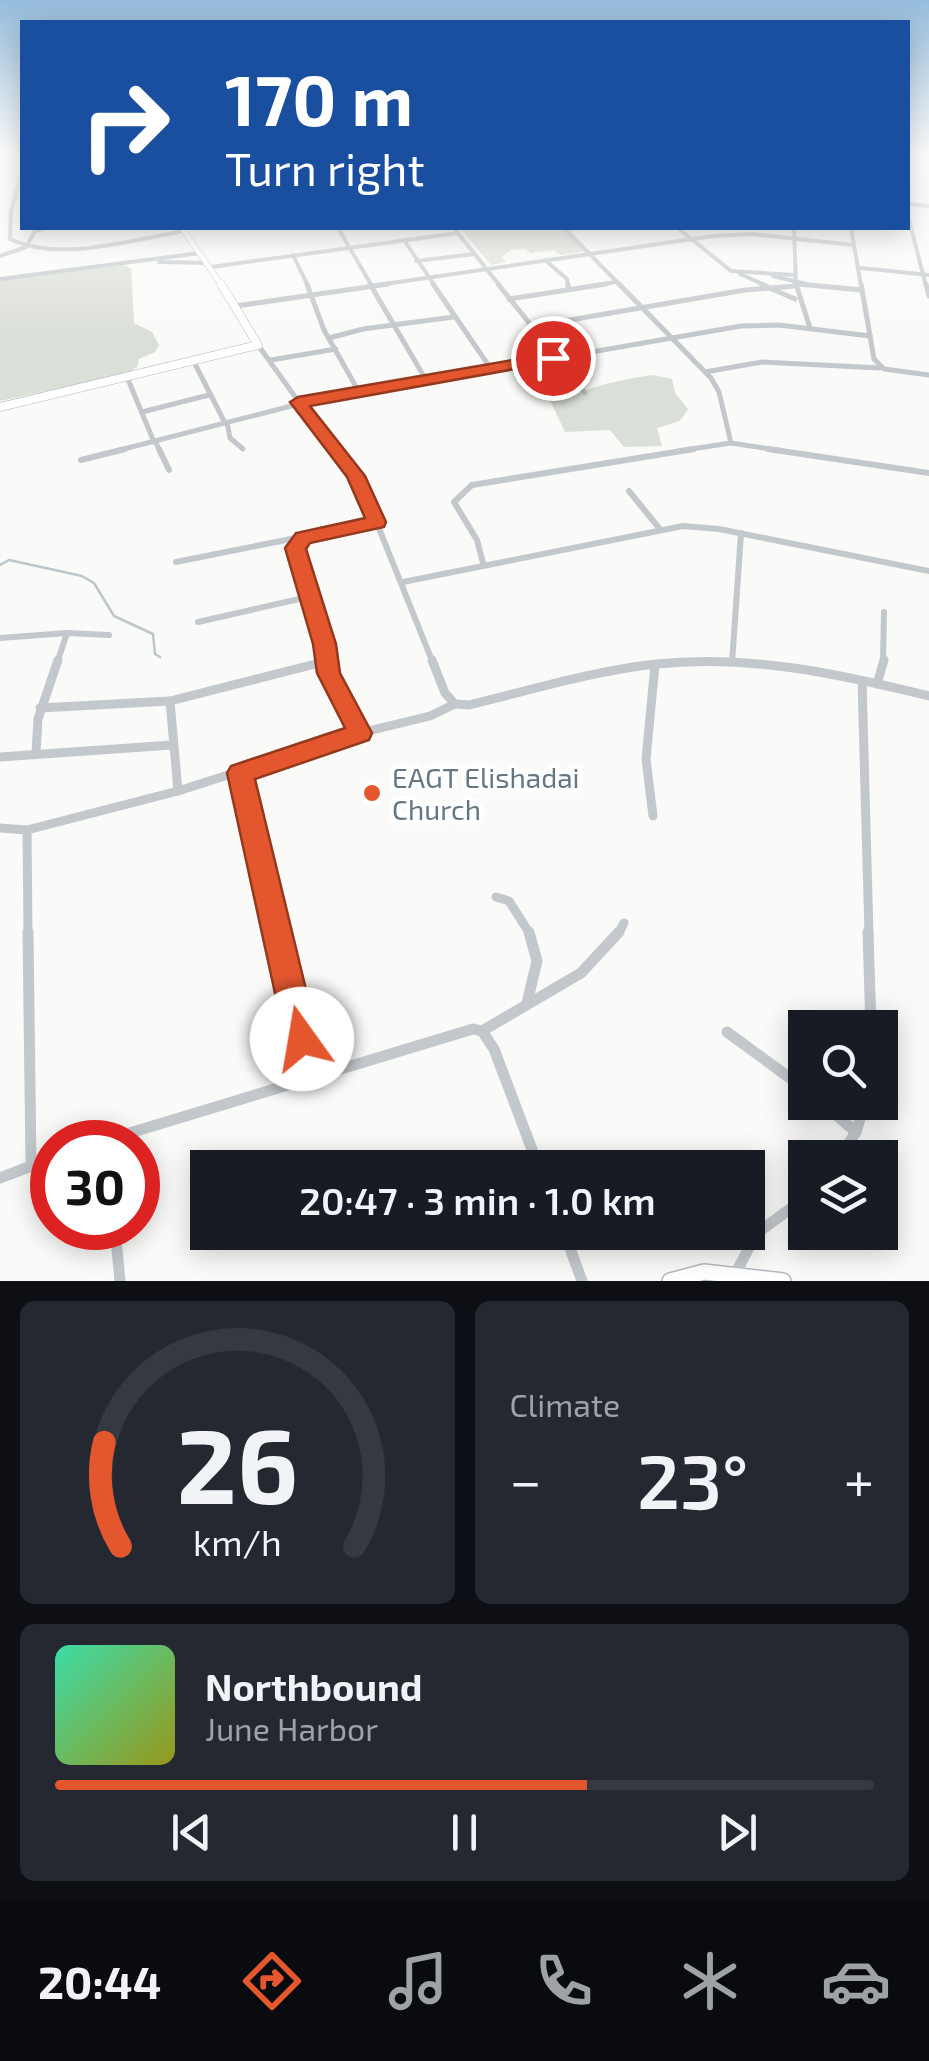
<!DOCTYPE html>
<html lang="en">
<head>
<meta charset="utf-8">
<style>
	:root { --surface:#171b24; --page:#242831; --text:#f1f3f6; --muted:#9ea1a6; --line:#363941; --accent:#e4572e }
	body { margin:0; font-family:"Exo 2",sans-serif; background:var(--page); color:var(--text); height:100vh; display:flex; flex-direction:column; font-size:38px; white-space:nowrap }
	* { box-sizing:border-box; margin:0 }
	p { font-size:32px; color:var(--muted) }
	.icon { flex:none; width:55px; height:55px; fill:none; stroke:currentColor; stroke-width:2; stroke-linecap:round; stroke-linejoin:round }
	.map { position:relative; height:1281px; overflow:hidden }
	.details { display:flex; flex-direction:column; gap:20px; padding:20px; background:#0d0f14; flex:1 }
	.details>* { flex:none }
	.guide { position:absolute; left:20px; top:20px; width:890px; height:210px; border-radius:0px; box-shadow:0 5px 25px #0003; background:#1a4fa0; color:#fff; overflow:hidden }
	.controls { position:absolute; left:788px; top:1010px; display:grid; gap:20px }
	.controls a { display:grid; place-items:center; width:110px; height:110px; border-radius:0px; background:var(--surface); box-shadow:0 5px 25px #0003; font-size:50px }
	.speed { position:absolute; left:30px; top:1120px; display:flex; gap:20px; font-size:50px; font-weight:700; text-align:center }
	.speed>* { display:grid; place-content:center; width:130px; height:130px; border-radius:50%; background:var(--surface); box-shadow:0 5px 25px #0003; line-height:1 }
	.speed .limit { border:15px solid #d22; background:#fff; color:#111 }
	.pin { position:absolute; display:grid; place-items:center; width:85px; height:85px; color:#fff; margin:-42px; border:5px solid #fff; border-radius:50%; box-shadow:0 2px 10px #0007 }
	.me { position:absolute; width:110px; margin:-55px; rotate:347deg; stroke-linejoin:round; filter:drop-shadow(0 0 8px #0008) }
	.turn { display:flex; align-items:center; gap:35px; height:210px; padding:0 40px; font-size:45px }
	.turn .icon { width:130px; height:130px; stroke-width:2.5 }
	.turn b { display:block; font-size:70px; line-height:85px }
	.big { font-size:75px; font-weight:600; line-height:1.1 }
	.details .tile { flex:1; display:flex; flex-direction:column; justify-content:center; gap:15px; min-width:0; padding:0 35px; border-radius:15px; background:var(--page) }
	.details .dial { align-items:center; gap:0 }
	.dial svg { height:260px; overflow:visible; fill:none; stroke:var(--line); stroke-width:7; stroke-linecap:round; text-anchor:middle }
	.dial text { fill:var(--text); stroke:none }
	.song { display:flex; align-items:center; gap:30px }
	.cover { width:120px; height:120px; border-radius:15px; background:linear-gradient(135deg,hsl(160 70% 55%),hsl(60 70% 35%)) }
	.played { height:10px; border-radius:5px; background:linear-gradient(90deg,var(--accent) 65%,var(--line) 65%) }
	.keys { display:flex; justify-content:space-around; direction:ltr }
	.heat { display:flex; justify-content:space-between; align-items:center; font-size:55px; direction:ltr }
	.details .tiles { flex:1; display:grid; gap:20px; grid-template-columns:1fr 1fr }
	.tile:last-child { grid-column:span 2 }
	.trip { position:absolute; left:190px; top:1150px; width:575px; height:100px; border-radius:0px; background:var(--surface); box-shadow:0 5px 25px #0003; font-weight:600; line-height:100px; text-align:center }
	.tabs { display:flex; height:160px; justify-content:space-around; align-items:center; background:#090b0e; color:var(--muted) }
	.tabs .icon { width:70px; height:70px }
	.tabs .on { color:var(--accent) }
	.tabs b { font-size:45px; color:var(--text) }
	.map>svg:first-child { display:block }
</style>
</head>
<body>
<div class="map">
<svg width="929" height="1281" viewBox="0 0 929 1281">
	<rect width="100%" height="100%" fill="#fafaf8"/>
	<g fill="#dadfd7">
		<polygon points="460,228 563,228 586,251 561,255 554,250 531,253 525,249 511,250 502,257 506,262 491,265"/>
		<polygon points="123,265 131,268 134,323 152,332 159,345 155,352 139,359 137,367 128,373 0,401 0,280"/>
		<path d="M 653,375 L 672,379 L 675,393 L 688,409 L 680,421 L 657,428 L 662,446 L 624,447 L 610,430 L 565,432 L 549,398 L 561,392 L 572,396 C 598,384 625,379 653,375 Z"/>
	</g>
	<g fill="none" stroke-linecap="round" stroke-linejoin="round">
		<polyline stroke="#bbc7cb" stroke-width="2.5" points="0,565 9,560 82,576 94,583 114,616 153,634 155,654 160,657"/>
		<defs>
			<polyline id="secondary-far2" points="182,228 222,286"/>
			<polyline id="secondary-far1" points="0,407 258,345 221,284"/>
			<polyline id="secondary" points="670,1281 704,1272 783,1281"/>
		</defs>
		<use href="#secondary-far2" stroke="#b3babf" stroke-width="6"/>
		<use href="#secondary-far1" stroke="#b3babf" stroke-width="9"/>
		<use href="#secondary" stroke="#b3babf" stroke-width="18"/>
		<g stroke="#c3c8cc" stroke-width="4">
			<path d="M 22,172 L 11,211 L 10,239 C 60,263 133,239 185,231"/>
			<polyline points="908,204 929,206"/>
			<polyline points="908,216 926,286"/>
			<polyline points="338,228 372,286"/>
			<polyline points="454,228 500,286"/>
			<polyline points="564,228 621,286"/>
			<polyline points="678,228 731,271 794,275"/>
			<polyline points="794,228 796,286"/>
			<polyline points="851,228 861,286"/>
			<polyline points="565,229 583,228"/>
			<polyline points="404,240 435,286"/>
			<polyline points="293,255 308,286"/>
			<polyline points="0,256 26,247 35,231 46,228"/>
			<polyline points="545,260 567,279 568,286"/>
			<polyline points="416,261 474,254"/>
			<polyline points="159,262 208,263"/>
			<polyline points="211,267 458,233"/>
			<polyline points="861,268 929,275"/>
			<polyline points="740,274 767,286"/>
			<polyline points="773,276 815,286"/>
			<polyline points="0,279 200,253"/>
			<polyline points="371,286 713,236 752,234 853,245"/>
			<polyline points="590,286 616,282"/>
		</g>
		<g stroke="#c3c8cc" stroke-width="5">
			<polyline points="307,284 324,330 359,392"/>
			<polyline points="370,284 426,380"/>
			<polyline points="433,284 491,369"/>
			<polyline points="498,284 585,393"/>
			<polyline points="568,284 569,289"/>
			<polyline points="619,284 711,378 719,392 731,443"/>
			<polyline points="761,284 795,299"/>
			<polyline points="796,284 810,328"/>
			<polyline points="798,284 862,290"/>
			<polyline points="861,284 874,359 884,369 929,375"/>
			<polyline points="926,284 929,296"/>
			<polyline points="509,299 606,284"/>
			<polyline points="236,306 388,284"/>
			<polyline points="529,327 745,290 795,286"/>
			<polyline points="329,338 363,329 453,317"/>
			<polyline points="258,345 334,451"/>
			<polyline points="271,360 336,349"/>
			<polyline points="194,362 225,423"/>
			<polyline points="705,372 762,362 880,368"/>
			<polyline points="127,377 154,442"/>
			<polyline points="298,403 741,326 779,325 870,336"/>
			<polyline points="142,412 209,395"/>
			<polyline points="227,422 230,438 243,449"/>
			<polyline points="155,441 160,451"/>
			<polyline points="116,451 299,404"/>
			<polyline points="678,451 731,443 784,451"/>
		</g>
		<g stroke="#c3c8cc" stroke-width="6">
			<polyline points="159,449 169,470"/>
			<polyline points="332,449 366,496 433,663"/>
			<polyline points="768,449 929,473"/>
			<polyline points="81,460 125,449"/>
			<polyline points="629,491 659,528"/>
			<polyline points="303,538 296,554 328,663"/>
			<polyline points="176,562 376,522"/>
			<polyline points="483,563 477,540 454,502 472,485 694,449"/>
			<polyline points="403,582 683,526 719,529 929,571"/>
			<polyline points="198,622 308,597"/>
			<polyline points="0,638 67,633 109,635"/>
			<polyline points="57,663 67,633"/>
			<polyline points="320,663 327,661"/>
			<polyline points="675,663 739,663"/>
			<polyline points="732,663 741,533"/>
			<polyline points="883,663 884,612"/>
		</g>
		<g stroke="#c3c8cc" stroke-width="9">
			<polyline points="327,660 329,673 360,733"/>
			<path d="M 432,660 L 445,693 L 455,704 L 469,705 C 531,690 593,671 656,664 C 748,654 840,674 929,696"/>
			<polyline points="862,681 869,934"/>
			<polyline points="877,684 884,660"/>
			<polyline points="40,708 170,701"/>
			<polyline points="36,753 38,719 58,660"/>
			<polyline points="0,757 172,745"/>
			<polyline points="240,773 277,934"/>
			<polyline points="178,791 170,701 327,661"/>
			<polyline points="653,816 646,759 655,665"/>
			<polyline points="0,828 27,830 178,791 360,733 430,716 455,704"/>
			<polyline points="27,830 28,934"/>
			<polyline points="496,897 509,901 530,934"/>
			<polyline points="618,934 624,923"/>
		</g>
		<g stroke="#c3c8cc" stroke-width="11">
			<polyline points="28,932 31,1165"/>
			<polyline points="277,932 310,1077"/>
			<polyline points="868,932 871,1028"/>
			<polyline points="527,1003 537,961 529,932"/>
			<polyline points="482,1031 581,973 619,932"/>
			<polyline points="727,1032 805,1089"/>
			<polyline points="821,1102 856,1132"/>
			<polyline points="100,1142 473,1029 482,1031 494,1049 539,1168"/>
			<polyline points="839,1158 856,1132 865,1102"/>
			<polyline points="0,1178 52,1158"/>
			<polyline points="115,1228 120,1281"/>
			<polyline points="564,1232 582,1281"/>
			<polyline points="735,1274 757,1233 805,1198"/>
		</g>
		<use href="#secondary-far2" stroke="#fff" stroke-width="5"/>
		<use href="#secondary-far1" stroke="#fff" stroke-width="8"/>
		<use href="#secondary" stroke="#fff" stroke-width="15"/>
	</g>
	<linearGradient id="sky" x2="0" y2="1"><stop stop-color="#96bcdc"/><stop offset="0.46" stop-color="#fdfdfc"/><stop offset="1" stop-color="#fdfdfc" stop-opacity="0"/></linearGradient>
	<rect width="929" height="336" fill="url(#sky)"/>
	<polygon fill="#e4572e" stroke="#94391e" stroke-width="2.5" points="553,353 559,354 559,361 310,406 365,476 386,522 384,527 310,543 306,549 336,644 340,673 372,733 369,740 255,779 318,1039 313,1050 302,1055 290,1050 285,1039 227,773 231,766 345,728 317,673 313,644 285,548 296,533 365,518 347,477 290,402 298,397"/>
	<circle fill="#e4572e" stroke="#fff" stroke-width="4" cx="372" cy="793" r="10"/>
	<g text-anchor="middle" dominant-baseline="central" stroke-width="10" stroke-linejoin="round" paint-order="stroke">
		<g font-size="28" fill="#657683" stroke="#fff" text-anchor="start">
			<text x="392" y="777">EAGT Elishadai<tspan x="392" dy="32">Church</tspan></text>
		</g>
	</g>
</svg>
<div class="controls">
<a><svg class="icon" aria-label="search" viewBox="0 0 24 24"><circle cx="10" cy="10" r="6"/><path d="M15 15l6 6"/></svg></a>
<a><svg class="icon" aria-label="layers" viewBox="0 0 24 24"><path d="M12 4l9 5-9 5-9-5zM3 14l9 5 9-5"/></svg></a>
</div>
<div class="speed"><div class="limit">30</div></div>
<div class="pin" style="left:553px;top:358px;background:#d93025"><svg class="icon" aria-label="arrive" viewBox="0 0 24 24"><path d="M6 21V4h12l-3 4 3 4H6"/></svg></div>
<svg class="me" style="left:302px;top:1039px" viewBox="-20 -20 40 40"><circle r="19" fill="#fff"/><path d="M0-13L10 11 0 6-10 11z" fill="#e4572e"/></svg>
<div class="trip">20:47 · 3 min · 1.0 km</div>
<div class="guide">
<div class="turn"><svg class="icon" aria-label="right" viewBox="0 0 24 24"><path d="M7 20v-9h11M14 6l5 5-5 5"/></svg><div><b>170 m</b>Turn right</div></div>
</div>
</div>
<section class="details">
<div class="tiles">
<div class="tile dial"><svg viewBox="0 0 100 80">
<path d="M14 69A42 42 0 1 1 86 69"/>
<path d="M14 69A42 42 0 0 1 9 37" stroke="#e4572e"/>
<text x="50" y="56" font-size="32" font-weight="700">26</text>
<text x="50" y="72" font-size="11">km/h</text>
</svg></div>
<div class="tile"><p>Climate</p>
<div class="heat"><a>−</a><b class="big">23°</b><a>+</a></div>
</div>
<div class="tile">
<div class="song"><i class="cover"></i><div><b>Northbound</b><p>June Harbor</p></div></div>
<div class="played"></div>
<div class="keys"><svg class="icon" aria-label="previous" viewBox="0 0 24 24"><path d="M18 5L8 12l10 7zM5 5v14"/></svg><svg class="icon" aria-label="pause" viewBox="0 0 24 24"><path d="M8 5v14M16 5v14"/></svg><svg class="icon" aria-label="next" viewBox="0 0 24 24"><path d="M6 5l10 7-10 7zM19 5v14"/></svg></div>
</div>
</div>
</section>
<nav class="tabs">
<b>20:44</b>
<svg class="icon on" aria-label="directions" viewBox="0 0 24 24"><path d="M12 3l9 9-9 9-9-9zM9 14v-3h6M13 9l2 2-2 2"/></svg>
<svg class="icon" aria-label="music" viewBox="0 0 24 24"><path d="M9 18V5l10-2v13"/><circle cx="6" cy="18" r="3"/><circle cx="16" cy="16" r="3"/></svg>
<svg class="icon" aria-label="phone" viewBox="0 0 24 24"><path d="M5 4h4l2 5-3 2q2 4 5 5l2-3 5 2v4C11 20 4 13 5 4z"/></svg>
<svg class="icon" aria-label="climate" viewBox="0 0 24 24"><path d="M12 3v18M4 7l16 10M4 17L20 7"/></svg>
<svg class="icon" aria-label="car" viewBox="0 0 24 24"><path d="M5 17H2v-5l4-1 3-4h7l3 4 3 1v5h-3M9 17h6M6 11h13"/><circle cx="7" cy="17" r="2"/><circle cx="17" cy="17" r="2"/></svg>
</nav>
</body>
</html>
